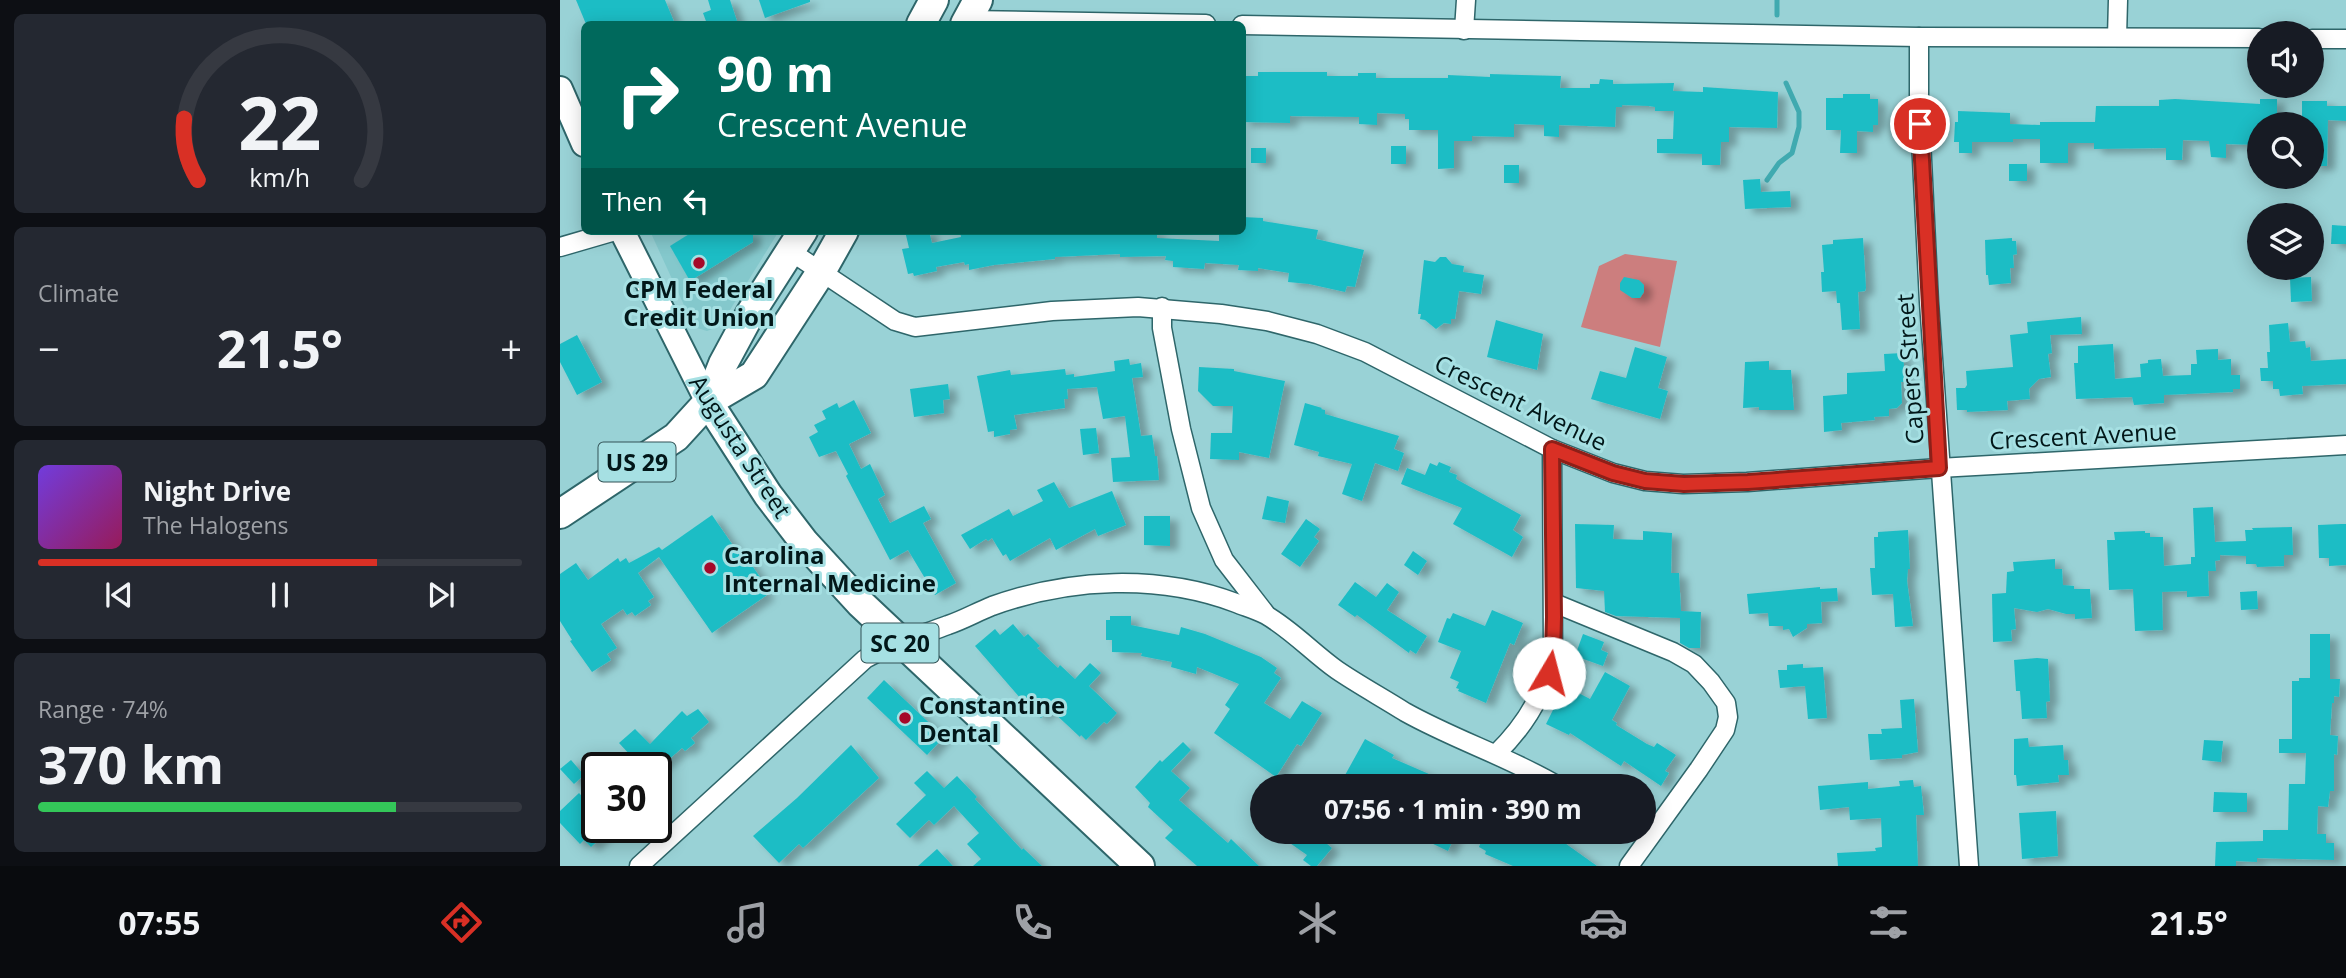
<!DOCTYPE html>
<html lang="en">
<head>
<meta charset="utf-8">
<style>
	:root { --surface:#171b24; --page:#242831; --text:#f1f3f6; --muted:#9ea1a6; --line:#363941; --accent:#d93025 }
	body { margin:0; font-family:"Open Sans",sans-serif; background:var(--page); color:var(--text); height:100vh; display:flex; flex-direction:column; font-size:26px; white-space:nowrap }
	* { box-sizing:border-box; margin:0 }
	p { font-size:23px; color:var(--muted) }
	.icon { flex:none; width:38px; height:38px; fill:none; stroke:currentColor; stroke-width:2; stroke-linecap:round; stroke-linejoin:round }
	.map { position:relative; flex:1; overflow:hidden }
	.panel { display:flex; flex-direction:column; gap:14px; padding:14px; background:#0d0f14; width:560px }
	.panel>* { flex:none }
	.hud { position:absolute; left:21px; top:21px; width:665px; height:214px; border-radius:10px; box-shadow:0 4px 18px #0003; background:#00695c; color:#fff; overflow:hidden }
	.tools { position:absolute; left:1687px; top:21px; display:grid; gap:14px }
	.tools a { display:grid; place-items:center; width:77px; height:77px; border-radius:50%; background:var(--surface); box-shadow:0 4px 18px #0003; font-size:35px }
	.speed { position:absolute; left:21px; top:752px; display:flex; gap:14px; font-size:35px; font-weight:700; text-align:center }
	.speed>* { display:grid; place-content:center; width:91px; height:91px; border-radius:50%; background:var(--surface); box-shadow:0 4px 18px #0003; line-height:1 }
	.speed .limit { border:4px solid #111; border-radius:10px; background:#fff; color:#111 }
	.pin { position:absolute; display:grid; place-items:center; width:60px; height:60px; color:#fff; margin:-30px; border:4px solid #fff; border-radius:50%; box-shadow:0 2px 7px #0007 }
	.me { position:absolute; width:77px; margin:-38px; rotate:8deg; stroke-linejoin:round; filter:drop-shadow(0 0 5px #0008) }
	.turn { display:flex; align-items:center; gap:24px; height:147px; padding:0 21px; font-size:32px }
	.turn .icon { width:91px; height:91px; stroke-width:2.5 }
	.turn b { display:block; font-size:49px; line-height:60px }
	.then { display:flex; align-items:center; height:66px; padding:0 21px; background:#0003; gap:14px; font-size:26px }
	.big { font-size:52px; font-weight:700; line-height:1.1 }
	.panel .card { flex:1; display:flex; flex-direction:column; justify-content:center; gap:10px; min-width:0; padding:0 24px; border-radius:10px; background:var(--page) }
	.panel .dial { align-items:center; gap:0 }
	.dial svg { height:182px; overflow:visible; fill:none; stroke:var(--line); stroke-width:7; stroke-linecap:round; text-anchor:middle }
	.dial text { fill:var(--text); stroke:none }
	.song { display:flex; align-items:center; gap:21px }
	.cover { width:84px; height:84px; border-radius:10px; background:linear-gradient(135deg,hsl(260 70% 55%),hsl(330 70% 35%)) }
	.played { height:7px; border-radius:4px; background:linear-gradient(90deg,var(--accent) 70%,var(--line) 70%) }
	.keys { display:flex; justify-content:space-around; direction:ltr }
	.heat { display:flex; justify-content:space-between; align-items:center; font-size:38px; direction:ltr }
	.charge { height:10px; border-radius:5px; background:linear-gradient(90deg,#34c759 74%,var(--line) 0) }
	.trip { position:absolute; left:690px; top:774px; width:406px; height:70px; border-radius:35px; background:var(--surface); box-shadow:0 4px 18px #0003; font-weight:700; line-height:70px; text-align:center }
	.dock { display:flex; height:112px; justify-content:space-around; align-items:center; background:#090b0e; color:var(--muted) }
	.dock .icon { width:49px; height:49px }
	.dock .selected { color:var(--accent) }
	.dock b { font-size:32px; color:var(--text) }
	main { display:flex; flex:1; min-height:0 }
	.map>svg:first-child { display:block }
</style>
</head>
<body>
<main>
<section class="panel">
<div class="card dial"><svg viewBox="0 0 100 80">
<path d="M14 69A42 42 0 1 1 86 69"/>
<path d="M14 69A42 42 0 0 1 8 42" stroke="#d93025"/>
<text x="50" y="56" font-size="32" font-weight="700">22</text>
<text x="50" y="72" font-size="11">km/h</text>
</svg></div>
<div class="card"><p>Climate</p>
<div class="heat"><a>−</a><b class="big">21.5°</b><a>+</a></div>
</div>
<div class="card">
<div class="song"><i class="cover"></i><div><b>Night Drive</b><p>The Halogens</p></div></div>
<div class="played"></div>
<div class="keys"><svg class="icon" aria-label="previous" viewBox="0 0 24 24"><path d="M18 5L8 12l10 7zM5 5v14"/></svg><svg class="icon" aria-label="pause" viewBox="0 0 24 24"><path d="M8 5v14M16 5v14"/></svg><svg class="icon" aria-label="next" viewBox="0 0 24 24"><path d="M6 5l10 7-10 7zM19 5v14"/></svg></div>
</div>
<div class="card"><p>Range · 74%</p><b class="big">370 km</b><div class="charge"></div></div>
</section>
<div class="map">
<svg width="1786" height="866" viewBox="0 0 1786 866">
	<defs>
		<filter id="shadow"><feDropShadow dx="8" dy="4.5" stdDeviation="3.5" flood-color="#0004"/></filter>
	</defs>
	<rect width="100%" height="100%" fill="#99d2d6"/>
	<polygon fill="#84c8cc" points="90,231 219,231 160,326 147,331 134,327"/>
	<polygon fill="#cc7e7e" points="1065,254 1117,261 1100,347 1021,327 1039,266"/>
	<g fill="none" stroke-linecap="round" stroke-linejoin="round">
		<g stroke="#40aab0" stroke-width="5">
			<polyline points="1217,0 1217,15"/>
			<polyline points="1207,180 1219,163 1232,153 1239,127 1239,112 1226,83"/>
		</g>
	</g>
	<g fill="#1dbdc5" filter="url(#shadow)">
		<polygon points="16,0 105,0 115,24 26,24"/>
		<polygon points="148,0 170,0 178,24 147,24 143,13 151,10"/>
		<polygon points="199,0 250,0 250,2 205,18"/>
		<polygon points="698,72 767,72 767,76 798,76 798,73 816,73 816,78 888,78 888,75 930,77 930,74 1001,76 1000,88 1030,88 1030,84 1039,84 1040,79 1053,80 1053,84 1114,83 1113,91 1143,92 1143,87 1218,92 1217,128 1169,127 1169,142 1161,142 1160,165 1142,165 1142,154 1097,153 1097,139 1113,139 1114,111 1095,111 1095,107 1089,106 1062,105 1062,107 1056,107 1055,127 999,125 999,137 984,136 984,125 954,124 954,137 912,136 912,141 894,141 894,168 878,169 878,130 849,130 849,119 845,119 845,114 817,113 817,125 799,124 799,117 730,116 730,123 682,122 682,76 698,76"/>
		<polygon points="1283,94 1310,94 1310,99 1318,99 1318,125 1313,125 1313,132 1297,131 1297,153 1280,153 1281,130 1266,130 1266,98 1283,98"/>
		<polygon points="1700,99 1717,99 1717,124 1699,124 1699,145 1666,144 1666,158 1651,157 1649,141 1623,140 1622,160 1606,160 1606,148 1534,149 1534,143 1508,143 1508,163 1480,163 1480,139 1453,139 1453,142 1412,142 1412,153 1399,153 1399,142 1394,142 1395,122 1398,122 1398,111 1450,113 1450,124 1480,125 1480,122 1535,122 1536,106 1599,106 1599,100 1615,99 1700,104"/>
		<polygon points="1742,101 1767,101 1767,106 1786,106 1786,121 1768,120 1767,166 1752,166 1752,124 1742,124"/>
		<rect x="831" y="146" width="15" height="18"/>
		<rect x="691" y="148" width="15" height="15"/>
		<rect x="1449" y="164" width="18" height="17"/>
		<rect x="944" y="165" width="15" height="18"/>
		<polygon points="1200,179 1201,192 1230,191 1231,207 1185,209 1183,180"/>
		<polygon points="682,217 703,218 703,221 758,230 756,239 804,250 795,287 787,286 785,292 749,284 728,282 729,273 698,268 698,271 678,270 679,265 645,263 644,269 613,267 613,261 605,260 606,256 560,257 560,254 495,257 495,259 434,265 409,270 409,264 405,265 404,262 376,267 377,271 354,276 353,273 348,274 342,249 349,248 345,231 369,231 372,243 401,237 400,231 480,231 481,235 505,231 544,231 544,233 597,232 597,238 659,241 659,231 682,231"/>
		<polygon points="1772,225 1786,226 1786,244 1771,244"/>
		<polygon points="134,231 193,231 193,242 130,281 110,246"/>
		<polygon points="1303,238 1306,288 1305,291 1298,292 1300,329 1282,330 1280,303 1277,303 1276,291 1262,292 1261,272 1264,272 1262,245 1273,244 1273,240"/>
		<polygon points="1452,238 1452,241 1456,241 1457,254 1453,255 1454,268 1450,268 1451,283 1429,285 1428,275 1426,275 1425,240"/>
		<polygon points="880,257 886,257 892,264 904,266 903,272 924,275 921,294 899,291 895,319 891,319 891,324 884,323 876,329 865,320 860,319 861,314 858,314 864,260 875,262"/>
		<polygon points="1064,277 1079,280 1084,285 1084,292 1080,298 1072,298 1060,290 1060,283"/>
		<polygon points="1751,277 1752,301 1731,302 1730,278"/>
		<polygon points="1521,317 1522,334 1490,335 1492,353 1488,354 1491,377 1479,379 1469,389 1470,399 1447,401 1448,410 1407,412 1407,410 1397,410 1396,388 1405,388 1407,385 1406,371 1453,367 1450,335 1468,333 1467,322"/>
		<polygon points="936,320 983,334 977,370 927,357"/>
		<polygon points="1728,323 1730,342 1745,341 1746,348 1750,347 1751,361 1786,359 1786,384 1742,386 1743,394 1720,396 1719,389 1713,389 1713,381 1701,381 1700,368 1708,368 1707,352 1710,352 1709,325"/>
		<polygon points="17,335 42,382 17,395 0,362 0,344"/>
		<polygon points="1553,344 1555,379 1581,377 1580,364 1588,363 1588,360 1601,359 1603,376 1631,375 1631,364 1637,364 1636,350 1658,349 1658,360 1671,359 1671,375 1680,375 1680,389 1673,389 1673,392 1604,395 1604,403 1574,405 1572,397 1516,399 1514,363 1518,363 1518,346"/>
		<polygon points="1075,347 1107,357 1098,388 1108,391 1100,419 1031,399 1040,371 1066,378"/>
		<polygon points="1343,353 1345,382 1341,382 1342,403 1337,408 1329,409 1329,416 1314,417 1315,420 1281,423 1282,430 1264,432 1263,396 1287,394 1287,373 1325,371 1324,354"/>
		<polygon points="569,359 570,365 581,363 583,377 572,378 581,436 592,435 595,456 597,456 599,480 553,482 551,458 570,457 565,416 543,419 537,387 507,389 508,399 504,399 505,408 454,415 457,429 450,430 450,434 434,437 434,431 428,432 417,376 450,370 451,375 505,369 506,375 514,374 514,377 555,371 554,361"/>
		<polygon points="1209,361 1209,370 1231,370 1234,410 1199,410 1199,407 1183,408 1185,362"/>
		<polygon points="639,367 674,369 674,371 725,381 709,458 679,452 679,460 650,459 651,433 672,433 673,406 653,406 638,391"/>
		<polygon points="388,384 390,399 383,400 384,413 354,417 350,389"/>
		<polygon points="294,400 311,433 289,444 301,469 310,464 325,495 318,499 330,523 364,506 371,519 363,523 396,583 375,595 348,550 330,560 286,476 288,474 276,451 259,457 249,437 258,432 254,425 266,419 262,411 277,403 279,408"/>
		<polygon points="745,403 762,408 761,409 765,410 765,414 839,436 834,449 844,453 838,471 815,463 802,501 782,494 792,464 758,456 759,452 734,445"/>
		<polygon points="536,428 539,453 523,455 520,429"/>
		<polygon points="879,462 891,467 889,472 897,475 896,479 961,515 953,530 963,537 952,557 893,524 902,508 841,484 847,468 865,475 870,463 877,466"/>
		<polygon points="494,482 509,508 552,491 566,525 538,536 535,529 496,550 490,538 450,561 446,554 443,556 432,538 428,541 426,539 410,549 401,535 449,509 453,516 483,501 477,490"/>
		<polygon points="707,496 729,501 725,523 702,519"/>
		<polygon points="1653,507 1655,542 1686,541 1685,530 1693,530 1692,528 1732,527 1733,555 1724,555 1724,566 1697,567 1696,564 1686,564 1686,556 1660,555 1660,560 1655,561 1656,571 1648,571 1649,596 1627,597 1627,591 1602,592 1603,630 1575,631 1573,589 1549,590 1547,540 1555,540 1554,532 1585,531 1585,533 1590,533 1590,537 1603,537 1604,566 1631,564 1631,557 1635,557 1633,508"/>
		<polygon points="152,515 181,557 184,554 202,580 198,582 207,595 152,633 99,557 78,573 94,597 88,601 91,605 75,616 72,612 67,615 63,609 41,624 57,648 47,654 51,660 32,672 10,641 12,640 0,621 0,574 16,563 28,580 58,558 60,562 66,558 69,563 99,547 102,550"/>
		<polygon points="584,516 610,516 610,546 584,545"/>
		<polygon points="746,519 760,529 754,537 759,541 740,567 721,554"/>
		<polygon points="1015,524 1054,525 1053,539 1083,540 1083,531 1112,533 1111,573 1119,573 1121,611 1141,612 1140,648 1129,648 1120,643 1120,618 1056,616 1045,612 1044,591 1016,588"/>
		<polygon points="1781,524 1786,524 1786,565 1769,566 1769,558 1759,558 1758,525"/>
		<polygon points="1348,530 1350,569 1348,569 1347,581 1353,626 1335,627 1333,594 1312,595 1310,568 1315,568 1314,537 1318,537 1318,532"/>
		<polygon points="853,551 867,561 858,575 844,565"/>
		<polygon points="1495,559 1495,569 1502,569 1503,585 1514,586 1514,589 1530,589 1532,618 1515,619 1515,614 1506,614 1488,609 1477,612 1454,608 1456,629 1451,630 1452,641 1433,642 1432,594 1446,593 1447,572 1454,571 1453,562"/>
		<polygon points="795,582 816,597 827,583 839,592 827,610 867,636 856,654 850,650 849,653 797,615 795,617 778,605"/>
		<polygon points="1260,587 1260,589 1277,588 1278,601 1261,602 1262,623 1247,624 1247,628 1233,637 1229,629 1223,630 1223,626 1209,626 1208,613 1189,614 1187,594"/>
		<polygon points="1697,591 1698,609 1681,610 1680,592"/>
		<polygon points="932,610 963,623 954,645 950,643 926,703 898,691 899,689 896,688 899,682 890,678 901,651 878,642 887,618 890,619 893,613 925,626"/>
		<polygon points="550,616 571,616 571,625 619,635 621,627 645,634 701,657 717,668 714,673 721,678 704,703 730,719 742,701 762,713 741,746 737,744 716,777 654,733 670,709 665,705 679,684 637,667 636,674 611,667 612,662 581,656 582,653 552,652 552,640 546,640 546,620 550,620"/>
		<polygon points="453,624 464,637 468,634 480,646 477,648 498,668 500,665 515,679 530,663 541,673 529,686 557,713 547,724 544,722 526,740 521,735 520,737 490,709 481,718 461,699 415,646 435,629 440,635"/>
		<polygon points="1023,634 1044,642 1041,650 1048,653 1043,666 1015,656"/>
		<polygon points="1750,634 1770,634 1770,679 1780,679 1779,697 1774,696 1774,703 1772,703 1770,735 1778,736 1777,755 1774,754 1774,791 1770,791 1768,807 1758,806 1757,834 1766,834 1766,843 1774,843 1774,860 1697,858 1697,862 1676,861 1676,866 1655,866 1656,842 1703,841 1703,830 1728,830 1729,784 1745,784 1746,753 1719,753 1719,739 1732,739 1732,681 1739,681 1739,678 1750,678"/>
		<polygon points="1477,658 1488,659 1490,701 1486,702 1487,718 1462,719 1460,691 1456,691 1454,660"/>
		<polygon points="1243,664 1243,668 1263,667 1267,718 1248,719 1245,686 1220,688 1218,670 1227,670 1227,665"/>
		<polygon points="1045,672 1070,686 1052,720 1057,723 1056,725 1087,744 1094,747 1097,743 1116,755 1105,771 1109,773 1101,786 1064,761 1061,766 1010,733 1009,735 986,724 1005,686 1030,699"/>
		<polygon points="324,680 384,737 367,755 307,698"/>
		<polygon points="1354,699 1358,752 1342,755 1342,758 1310,760 1308,734 1322,734 1321,729 1342,728 1340,700"/>
		<polygon points="138,709 149,722 131,738 135,743 125,751 122,748 99,768 59,768 72,757 59,743 75,729 90,744 122,711 127,716"/>
		<polygon points="1468,738 1469,747 1503,745 1504,760 1508,760 1509,775 1498,775 1499,782 1457,786 1456,775 1454,775 1454,739"/>
		<polygon points="805,739 834,755 832,758 869,774 864,786 779,786"/>
		<polygon points="1644,740 1663,741 1661,762 1642,760"/>
		<polygon points="623,742 631,750 611,771 630,788 619,800 668,843 671,839 699,866 637,866 605,838 613,830 588,807 590,803 575,787 600,760 602,762"/>
		<polygon points="291,745 319,778 243,848 239,844 219,863 193,836 237,798"/>
		<polygon points="11,760 24,775 14,784 0,769"/>
		<polygon points="367,771 384,788 397,776 417,797 415,799 462,850 463,848 482,866 413,866 421,859 407,844 419,833 394,806 374,825 369,820 350,838 336,824 366,795 354,783"/>
		<polygon points="1353,780 1354,787 1361,786 1364,815 1356,815 1358,866 1278,866 1277,853 1316,851 1315,848 1322,847 1321,818 1290,820 1289,807 1260,810 1258,786 1308,782 1308,789 1340,786 1339,781"/>
		<polygon points="1654,792 1687,793 1687,812 1653,812"/>
		<polygon points="19,793 37,812 37,828 41,828 46,833 31,847 24,840 20,844 0,823 0,811"/>
		<polygon points="1496,811 1498,856 1462,859 1459,813"/>
		<polygon points="734,831 751,831 772,848 757,866 751,866 743,860 747,855 727,841"/>
		<polygon points="873,831 897,831 888,851 869,842"/>
		<polygon points="899,831 962,831 979,843 988,831 1037,866 953,866 925,854 926,851 919,847 921,842"/>
		<polygon points="377,849 393,866 358,866"/>
	</g>
	<g fill="none" stroke-linecap="round" stroke-linejoin="round">
		<defs>
			<g id="minor">
				<polyline points="408,20 646,24"/>
				<polyline points="682,25 1359,37 1699,38"/>
				<polyline points="904,30 906,0"/>
				<polyline points="1359,37 1359,99 1369,302 1409,866"/>
				<polyline points="1557,37 1558,0"/>
				<polyline points="1752,39 1786,39"/>
				<polyline points="0,247 55,231"/>
				<polyline points="230,251 335,321 355,327 492,311 578,307 661,314 707,321 757,334 805,352 992,449 1053,473 1085,481 1123,484 1187,482 1379,468 1786,445"/>
				<polyline points="602,307 602,328 621,429 641,508 664,560 705,613"/>
				<polyline points="994,603 1113,652 1134,664 1151,682 1166,703 1168,717 1165,730 1139,769 1069,866"/>
				<path d="M 936,754 C 965,726 985,693 993,654 L 992,449"/>
				<path d="M 79,866 L 305,659 C 331,644 359,636 388,625 C 403,620 417,612 432,606 C 510,578 599,574 676,603 C 686,607 697,610 706,615 C 732,630 753,653 777,670 C 799,685 823,698 845,712 C 895,740 949,757 998,786"/>
			</g>
			<g id="secondary">
				<polyline points="0,89 24,144"/>
				<polyline points="62,231 148,402"/>
			</g>
			<g id="primary">
				<polyline points="361,24 374,0"/>
				<polyline points="405,24 418,0"/>
				<polyline points="148,402 208,495 244,542 300,603 580,866"/>
				<polyline points="148,402 194,375 261,272 284,231"/>
				<polyline points="0,514 116,437 148,402 163,364 190,314 243,231"/>
			</g>
		</defs>
		<use href="#minor" stroke="#2e666a" stroke-width="21"/>
		<use href="#secondary" stroke="#2e666a" stroke-width="28"/>
		<use href="#primary" stroke="#2e666a" stroke-width="32"/>
		<use href="#minor" stroke="#fff" stroke-width="18"/>
		<use href="#secondary" stroke="#fff" stroke-width="24"/>
		<use href="#primary" stroke="#fff" stroke-width="28"/>
	</g>
	<g fill="none" stroke-linecap="round" stroke-linejoin="round">
		<defs>
			<polyline id="route" points="989,673 993,653 994,617 992,449 1053,473 1085,481 1124,484 1188,482 1379,468 1360,124"/>
		</defs>
		<use href="#route" stroke="#8d1f18" stroke-width="18"/>
		<use href="#route" stroke="#d93025" stroke-width="12"/>
	</g>
	<g fill="#a50929" stroke="#a6e0e3" stroke-width="2.5">
		<circle cx="139" cy="263" r="7"/>
		<circle cx="150" cy="568" r="7"/>
		<circle cx="345" cy="718" r="7"/>
	</g>
	<g text-anchor="middle" dominant-baseline="central" stroke-width="6" stroke-linejoin="round" paint-order="stroke">
		<g fill="#a6e0e3" stroke="#335356" stroke-width="2">
			<rect x="38.5" y="442.5" width="77" height="39" rx="5"/>
			<rect x="301.5" y="623.5" width="77" height="39" rx="5"/>
		</g>
		<g font-size="23" font-weight="bold" fill="#021719">
			<text x="77" y="462">US 29</text>
			<text x="340" y="643">SC 20</text>
		</g>
		<g font-size="24" font-weight="bold" fill="#021719" stroke="#a6e0e3" text-anchor="start">
			<text x="139" y="288" text-anchor="middle">CPM Federal<tspan x="139" dy="28">Credit Union</tspan></text>
			<text x="164" y="554">Carolina<tspan x="164" dy="28">Internal Medicine</tspan></text>
			<text x="359" y="704">Constantine<tspan x="359" dy="28">Dental</tspan></text>
		</g>
		<g font-size="24" fill="#021719" stroke="#a6e0e3">
			<text transform="translate(1349 369) rotate(-94)">Capers Street</text>
			<text transform="translate(961 402) rotate(26)">Crescent Avenue</text>
			<text transform="translate(1523 435) rotate(-3)">Crescent Avenue</text>
			<text transform="translate(181 446) rotate(57)">Augusta Street</text>
		</g>
	</g>
</svg>
<div class="tools">
<a><svg class="icon" aria-label="sound" viewBox="0 0 24 24"><path d="M4 9h4l5-4v14l-5-4H4zM17 9q2 3 0 6"/></svg></a>
<a><svg class="icon" aria-label="search" viewBox="0 0 24 24"><circle cx="10" cy="10" r="6"/><path d="M15 15l6 6"/></svg></a>
<a><svg class="icon" aria-label="layers" viewBox="0 0 24 24"><path d="M12 4l9 5-9 5-9-5zM3 14l9 5 9-5"/></svg></a>
</div>
<div class="speed"><div class="limit">30</div></div>
<div class="pin" style="left:1360px;top:124px;background:#d93025"><svg class="icon" aria-label="arrive" viewBox="0 0 24 24"><path d="M6 21V4h12l-3 4 3 4H6"/></svg></div>
<svg class="me" style="left:989px;top:673px" viewBox="-20 -20 40 40"><circle r="19" fill="#fff"/><path d="M0-13L10 11 0 6-10 11z" fill="#d93025"/></svg>
<div class="trip">07:56 · 1 min · 390 m</div>
<div class="hud">
<div class="turn"><svg class="icon" aria-label="right" viewBox="0 0 24 24"><path d="M7 20v-9h11M14 6l5 5-5 5"/></svg><div><b>90 m</b>Crescent Avenue</div></div>
<div class="then">Then<svg class="icon" aria-label="left" viewBox="0 0 24 24"><path d="M17 20v-9H6M10 6l-5 5 5 5"/></svg></div>
</div>
</div>
</main>
<nav class="dock">
<b>07:55</b>
<svg class="icon selected" aria-label="directions" viewBox="0 0 24 24"><path d="M12 3l9 9-9 9-9-9zM9 14v-3h6M13 9l2 2-2 2"/></svg>
<svg class="icon" aria-label="music" viewBox="0 0 24 24"><path d="M9 18V5l10-2v13"/><circle cx="6" cy="18" r="3"/><circle cx="16" cy="16" r="3"/></svg>
<svg class="icon" aria-label="phone" viewBox="0 0 24 24"><path d="M5 4h4l2 5-3 2q2 4 5 5l2-3 5 2v4C11 20 4 13 5 4z"/></svg>
<svg class="icon" aria-label="climate" viewBox="0 0 24 24"><path d="M12 3v18M4 7l16 10M4 17L20 7"/></svg>
<svg class="icon" aria-label="car" viewBox="0 0 24 24"><path d="M5 17H2v-5l4-1 3-4h7l3 4 3 1v5h-3M9 17h6M6 11h13"/><circle cx="7" cy="17" r="2"/><circle cx="17" cy="17" r="2"/></svg>
<svg class="icon" aria-label="filters" viewBox="0 0 24 24"><path d="M4 7h16M4 17h16"/><circle cx="9" cy="7" r="2"/><circle cx="15" cy="17" r="2"/></svg>
<b>21.5°</b>
</nav>
</body>
</html>
